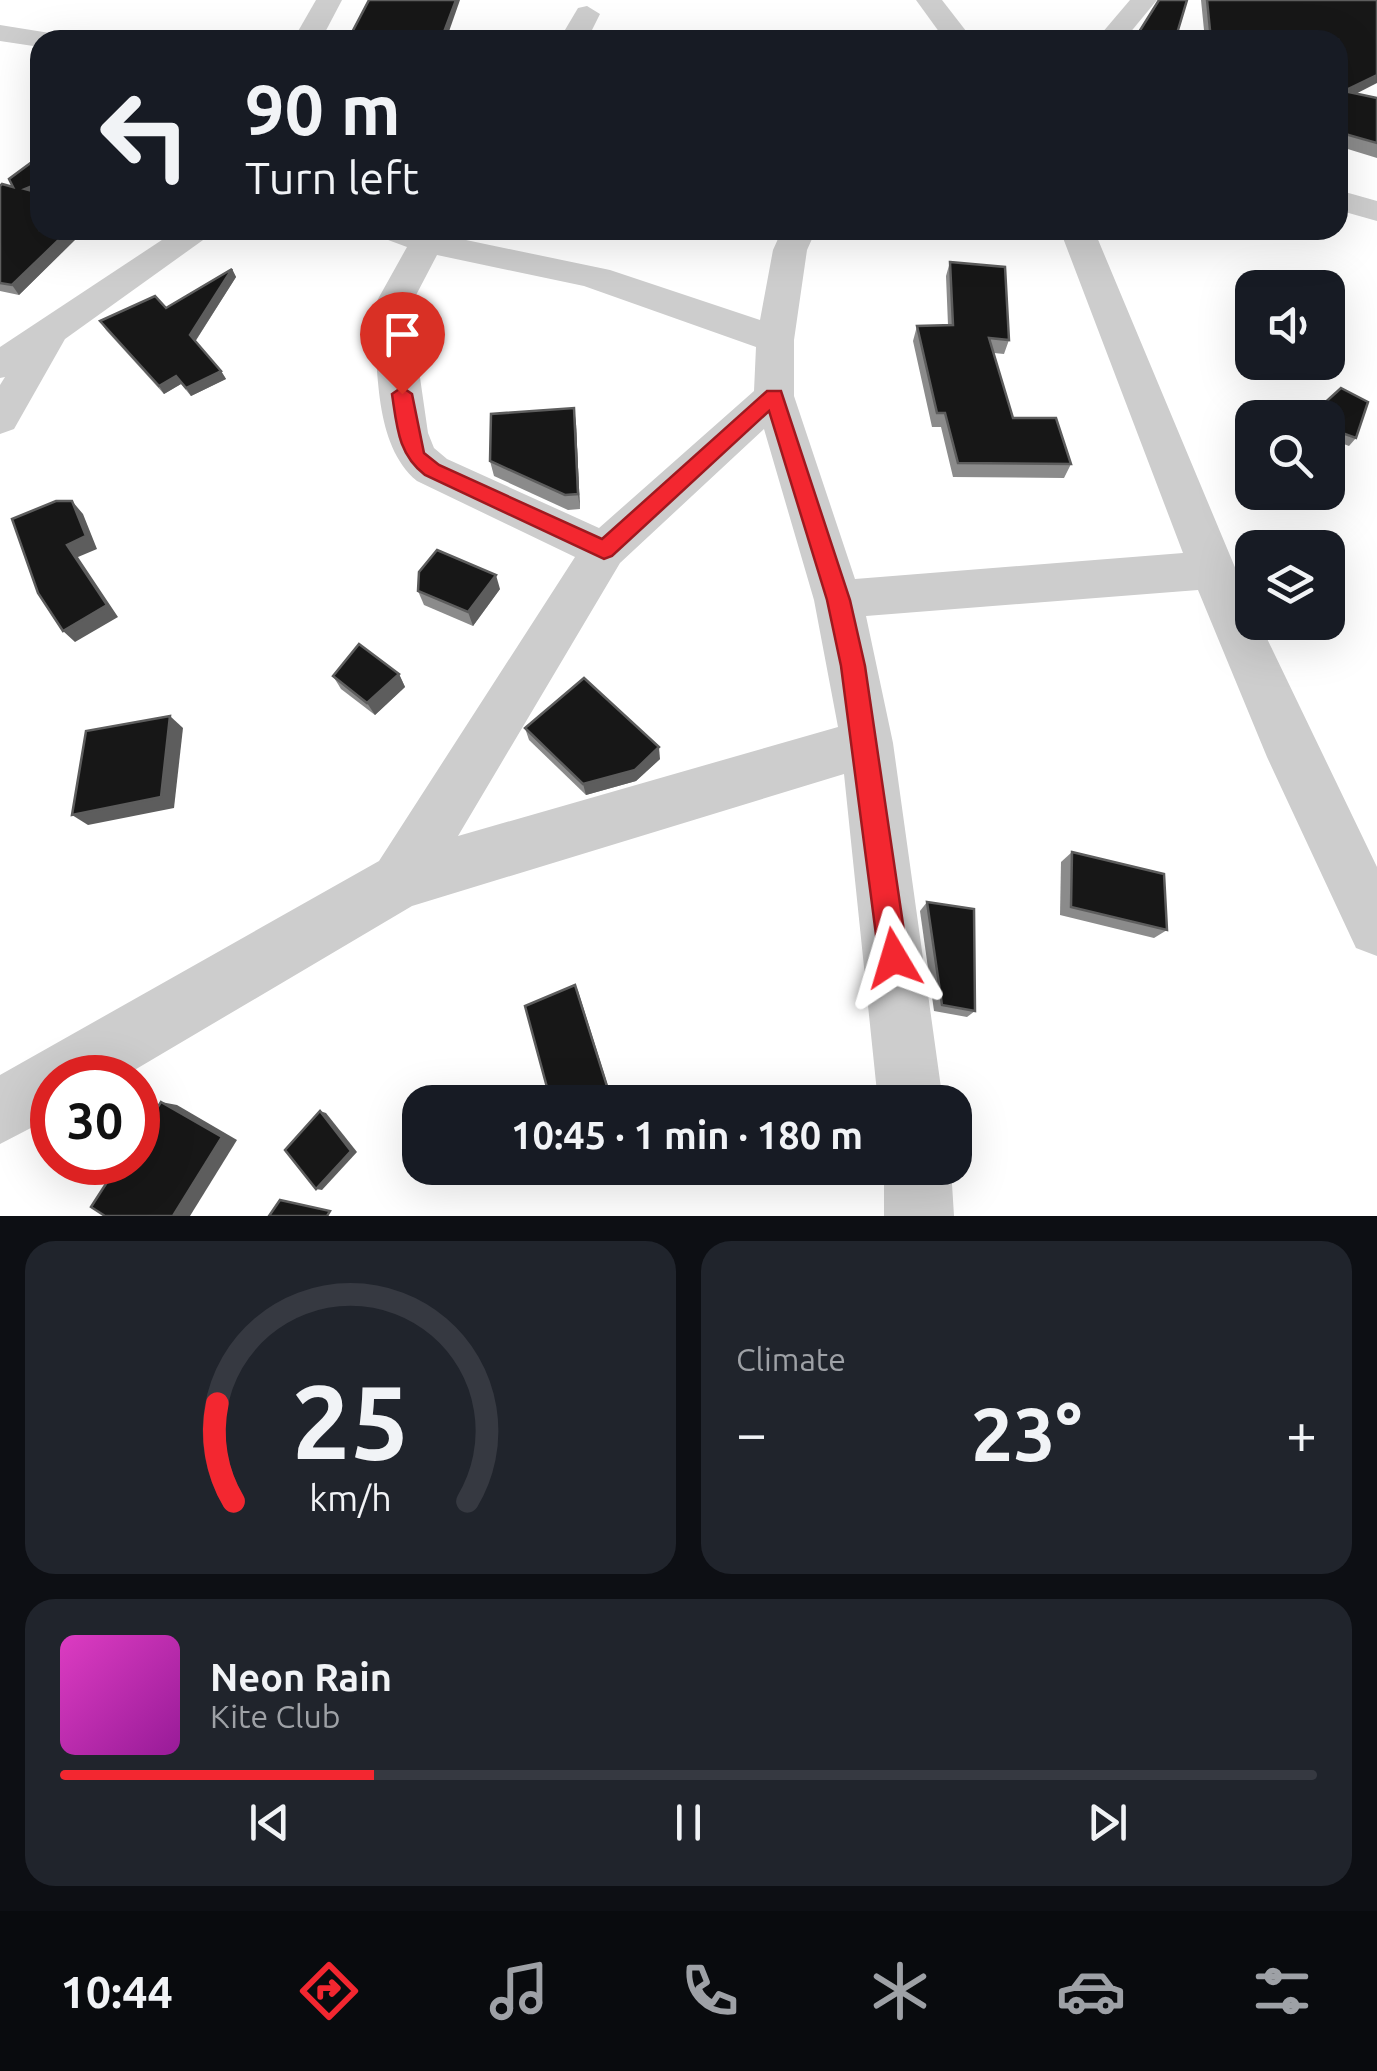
<!DOCTYPE html>
<html lang="en">
<head>
<meta charset="utf-8">
<style>
	:root { --surface:#171b24; --page:#20242c; --text:#f1f3f6; --muted:#9ea1a6; --line:#363941; --accent:#f32730 }
	body { margin:0; font-family:Ubuntu,sans-serif; background:var(--page); color:var(--text); height:100vh; display:flex; flex-direction:column; font-size:38px; white-space:nowrap }
	* { box-sizing:border-box; margin:0 }
	p { font-size:32px; color:var(--muted) }
	.icon { flex:none; width:55px; height:55px; fill:none; stroke:currentColor; stroke-width:2; stroke-linecap:round; stroke-linejoin:round }
	.map { position:relative; height:1216px; overflow:hidden }
	.side { display:flex; flex-direction:column; gap:25px; padding:25px; background:#0d0f14; flex:1 }
	.side>* { flex:none }
	.top-card { position:absolute; left:30px; top:30px; width:1318px; height:210px; border-radius:30px; box-shadow:0 10px 40px #0002; background:#171b24; color:var(--text); overflow:hidden }
	.buttons { position:absolute; left:1235px; top:270px; display:grid; gap:20px }
	.buttons a { display:grid; place-items:center; width:110px; height:110px; border-radius:20px; background:var(--surface); box-shadow:0 10px 40px #0002; font-size:50px }
	.speed { position:absolute; left:30px; top:1055px; display:flex; gap:20px; font-size:50px; font-weight:700; text-align:center }
	.speed>* { display:grid; place-content:center; width:130px; height:130px; border-radius:50%; background:var(--surface); box-shadow:0 10px 40px #0002; line-height:1 }
	.speed .limit { border:15px solid #d22; background:#fff; color:#111 }
	.pin { position:absolute; display:grid; place-items:center; width:85px; height:85px; color:#fff; margin:-102px -42px; border-radius:50% 50% 50% 0; rotate:-45deg; box-shadow:0 0 10px #0007 }
	.pin .icon { rotate:45deg }
	.me { position:absolute; width:110px; margin:-55px; rotate:353deg; stroke-linejoin:round; filter:drop-shadow(0 0 8px #0008) }
	.turn { display:flex; align-items:center; gap:35px; height:210px; padding:0 50px; font-size:45px }
	.turn .icon { width:130px; height:130px; stroke-width:2.5 }
	.turn b { display:block; font-size:70px; line-height:85px }
	.big { font-size:75px; font-weight:700; line-height:1.1 }
	.side .widget { flex:1; display:flex; flex-direction:column; justify-content:center; gap:15px; min-width:0; padding:0 35px; border-radius:30px; background:var(--page) }
	.side .dial { align-items:center; gap:0 }
	.dial svg { height:260px; overflow:visible; fill:none; stroke:var(--line); stroke-width:7; stroke-linecap:round; text-anchor:middle }
	.dial text { fill:var(--text); stroke:none }
	.song { display:flex; align-items:center; gap:30px }
	.cover { width:120px; height:120px; border-radius:15px; background:linear-gradient(135deg,hsl(310 70% 55%),hsl(300 70% 35%)) }
	.played { height:10px; border-radius:5px; background:linear-gradient(90deg,var(--accent) 25%,var(--line) 25%) }
	.keys { display:flex; justify-content:space-around; direction:ltr }
	.heat { display:flex; justify-content:space-between; align-items:center; font-size:55px; direction:ltr }
	.side .tiles { flex:1; display:grid; gap:25px; grid-template-columns:1fr 1fr }
	.widget:last-child { grid-column:span 2 }
	.trip { position:absolute; left:402px; top:1085px; width:570px; height:100px; border-radius:30px; background:var(--surface); box-shadow:0 10px 40px #0002; font-weight:700; line-height:100px; text-align:center }
	.tab-bar { display:flex; height:160px; justify-content:space-around; align-items:center; background:#090b0e; color:var(--muted) }
	.tab-bar .icon { width:70px; height:70px }
	.tab-bar .active { color:var(--accent) }
	.tab-bar b { font-size:45px; color:var(--text) }
	.map>svg:first-child { display:block }
</style>
</head>
<body>
<div class="map">
<svg width="1377" height="1216" viewBox="0 0 1377 1216">
	<rect width="100%" height="100%" fill="#fff"/>
	<g fill="none" stroke-linecap="round" stroke-linejoin="round">
		<g fill="#cdcdcd" fill-rule="evenodd">
			<polygon points="316,0 342,0 321,40 293,40"/>
			<polygon points="916,0 942,0 973,40 945,40"/>
			<polygon points="1130,0 1157,0 1124,40 1096,40"/>
			<polygon points="587,6 600,14 587,40 559,40 578,8"/>
			<polygon points="0,25 56,34 60,40 40,40 40,47 0,41"/>
			<polygon points="1338,190 1377,201 1377,221 1338,210"/>
			<polygon points="177,230 217,230 65,339 14,429 0,434 0,385 5,377 0,378 0,347"/>
			<path d="M 375,230 L 450,230 L 447,236 L 610,270 L 760,320 L 773,250 L 782,230 L 816,230 L 807,250 L 794,340 L 794,396 L 855,579 L 1183,553 L 1060,230 L 1094,230 L 1252,608 L 1252,622 L 1259,622 L 1377,867 L 1377,956 L 1356,948 L 1267,757 L 1198,590 L 866,616 L 893,743 L 943,1102 L 878,1102 L 844,774 L 412,906 L 121,1078 L 52,1078 L 52,1117 L 0,1144 L 0,1075 L 379,861 L 575,557 L 417,481 C 373,444 379,369 373,315 L 378,299 L 407,247 L 380,237 ZM 437,255 L 584,286 L 756,347 L 754,391 L 599,528 L 447,459 L 434,448 L 428,433 L 411,315 L 414,299 ZM 764,429 L 814,600 L 838,727 L 458,836 L 620,563 Z"/>
			<polygon points="884,1168 951,1168 954,1216 884,1216"/>
		</g>
	</g>
	<g fill="#8b8b8b">
		<polygon points="1201,0 1377,0 1356,93 1377,98 1377,158 1338,146 1338,40 1205,40"/>
		<polygon points="0,186 40,230 85,230 19,295 0,291"/>
		<polygon points="733,230 742,230 740,235 733,234"/>
		<polygon points="950,262 1009,340 1004,354 994,353 1013,418 1071,464 1064,478 953,477 941,427 932,427 913,341 917,326 948,325 946,276"/>
		<polygon points="232,269 236,277 195,342 221,371 226,379 191,396 181,384 164,394 106,330 100,321 166,308"/>
		<polygon points="1328,418 1356,438 1349,446 1328,438"/>
		<polygon points="576,424 580,509 568,510 494,476 490,461"/>
		<polygon points="500,589 473,626 424,605 418,591"/>
		<polygon points="399,674 405,687 375,715 341,689 333,676"/>
		<polygon points="525,728 660,759 636,781 586,795 529,740"/>
		<polygon points="1072,852 1167,930 1154,938 1060,915 1061,862"/>
		<polygon points="927,902 975,1011 967,1017 934,1011 920,911"/>
	</g>
	<g fill="#5d5d5d">
		<polygon points="456,0 460,0 446,40 441,40"/>
		<polygon points="1377,75 1377,83 1338,103 1344,91"/>
		<polygon points="40,183 40,196 25,189"/>
		<polygon points="69,230 85,230 19,295 12,285"/>
		<polygon points="541,230 553,230 541,236"/>
		<polygon points="232,269 236,277 194,343 190,335"/>
		<polygon points="221,371 226,379 191,396 186,388"/>
		<polygon points="176,376 181,384 164,394 159,386"/>
		<polygon points="574,408 576,424 580,509 578,494"/>
		<polygon points="72,501 83,514 97,549 78,557 118,617 75,642 63,631 67,545"/>
		<polygon points="496,575 500,589 473,626 468,612"/>
		<polygon points="399,674 405,687 375,715 367,703"/>
		<polygon points="170,716 183,728 174,808 88,825 72,815"/>
		<polygon points="659,747 660,759 636,781 586,795 583,784"/>
		<polygon points="575,985 578,991 613,1102 612,1102"/>
		<polygon points="161,1102 177,1105 237,1140 190,1216 173,1216"/>
		<polygon points="320,1111 326,1113 357,1152 322,1190 316,1189"/>
	</g>
	<g fill="#171717" stroke="#5d5d5d" stroke-width="2.5">
		<polygon points="369,0 456,0 441,40 348,40"/>
		<polygon points="1159,0 1187,0 1175,40 1134,40"/>
		<polygon points="1207,0 1377,0 1377,75 1344,91 1377,98 1377,143 1338,132 1338,40 1211,40"/>
		<polygon points="40,156 40,183 25,189 40,193 40,230 69,230 12,285 0,283 0,186 2,184 13,187 9,179"/>
		<polygon points="950,262 1005,267 1009,340 989,338 1013,418 1056,418 1071,464 958,463 945,413 937,413 917,326 953,325"/>
		<polygon points="232,269 190,335 221,371 186,388 176,376 159,386 100,321 155,296 166,308"/>
		<polygon points="1341,388 1368,402 1356,438 1328,428 1328,418 1308,418"/>
		<polygon points="574,408 578,494 565,495 490,461 491,414"/>
		<polygon points="56,501 72,501 86,536 67,545 107,605 63,631 38,593 12,519"/>
		<polygon points="437,550 496,575 468,612 418,591 419,572"/>
		<polygon points="359,644 399,674 367,703 333,676"/>
		<polygon points="584,678 659,747 635,770 583,784 525,728"/>
		<polygon points="170,716 161,797 72,815 86,731"/>
		<polygon points="1072,852 1164,874 1167,930 1071,907"/>
		<polygon points="927,902 974,909 975,1011 942,1005"/>
		<polygon points="575,985 612,1102 551,1102 525,1006"/>
		<polygon points="161,1102 222,1137 173,1216 105,1216 91,1207 120,1162 138,1162 138,1137"/>
		<polygon points="320,1111 351,1151 316,1189 285,1150"/>
		<polygon points="280,1200 330,1211 327,1216 269,1216"/>
	</g>
	<path fill="#f32730" stroke="#9e191f" stroke-width="2.5" d="M 402,387 L 412,394 L 424,453 L 439,465 L 602,539 L 767,391 L 781,391 L 850,600 L 865,666 L 908,958 L 904,969 L 894,973 L 883,969 L 879,958 L 841,666 L 827,600 L 769,411 L 612,556 L 604,559 L 425,475 C 398,454 397,427 392,394 Z"/>
</svg>
<div class="buttons">
<a><svg class="icon" aria-label="sound" viewBox="0 0 24 24"><path d="M4 9h4l5-4v14l-5-4H4zM17 9q2 3 0 6"/></svg></a>
<a><svg class="icon" aria-label="search" viewBox="0 0 24 24"><circle cx="10" cy="10" r="6"/><path d="M15 15l6 6"/></svg></a>
<a><svg class="icon" aria-label="layers" viewBox="0 0 24 24"><path d="M12 4l9 5-9 5-9-5zM3 14l9 5 9-5"/></svg></a>
</div>
<div class="speed"><div class="limit">30</div></div>
<div class="pin" style="left:402px;top:394px;background:#d93025"><svg class="icon" aria-label="arrive" viewBox="0 0 24 24"><path d="M6 21V4h12l-3 4 3 4H6"/></svg></div>
<svg class="me" style="left:894px;top:958px" viewBox="-20 -20 40 40"><path d="M0-17L14 15 0 8-14 15z" fill="#f32730" stroke="#fff" stroke-width="4"/></svg>
<div class="trip">10:45 · 1 min · 180 m</div>
<div class="top-card">
<div class="turn"><svg class="icon" aria-label="left" viewBox="0 0 24 24"><path d="M17 20v-9H6M10 6l-5 5 5 5"/></svg><div><b>90 m</b>Turn left</div></div>
</div>
</div>
<section class="side">
<div class="tiles">
<div class="widget dial"><svg viewBox="0 0 100 80">
<path d="M14 69A42 42 0 1 1 86 69"/>
<path d="M14 69A42 42 0 0 1 9 39" stroke="#f32730"/>
<text x="50" y="56" font-size="32" font-weight="700">25</text>
<text x="50" y="72" font-size="11">km/h</text>
</svg></div>
<div class="widget"><p>Climate</p>
<div class="heat"><a>−</a><b class="big">23°</b><a>+</a></div>
</div>
<div class="widget">
<div class="song"><i class="cover"></i><div><b>Neon Rain</b><p>Kite Club</p></div></div>
<div class="played"></div>
<div class="keys"><svg class="icon" aria-label="previous" viewBox="0 0 24 24"><path d="M18 5L8 12l10 7zM5 5v14"/></svg><svg class="icon" aria-label="pause" viewBox="0 0 24 24"><path d="M8 5v14M16 5v14"/></svg><svg class="icon" aria-label="next" viewBox="0 0 24 24"><path d="M6 5l10 7-10 7zM19 5v14"/></svg></div>
</div>
</div>
</section>
<nav class="tab-bar">
<b>10:44</b>
<svg class="icon active" aria-label="directions" viewBox="0 0 24 24"><path d="M12 3l9 9-9 9-9-9zM9 14v-3h6M13 9l2 2-2 2"/></svg>
<svg class="icon" aria-label="music" viewBox="0 0 24 24"><path d="M9 18V5l10-2v13"/><circle cx="6" cy="18" r="3"/><circle cx="16" cy="16" r="3"/></svg>
<svg class="icon" aria-label="phone" viewBox="0 0 24 24"><path d="M5 4h4l2 5-3 2q2 4 5 5l2-3 5 2v4C11 20 4 13 5 4z"/></svg>
<svg class="icon" aria-label="climate" viewBox="0 0 24 24"><path d="M12 3v18M4 7l16 10M4 17L20 7"/></svg>
<svg class="icon" aria-label="car" viewBox="0 0 24 24"><path d="M5 17H2v-5l4-1 3-4h7l3 4 3 1v5h-3M9 17h6M6 11h13"/><circle cx="7" cy="17" r="2"/><circle cx="17" cy="17" r="2"/></svg>
<svg class="icon" aria-label="filters" viewBox="0 0 24 24"><path d="M4 7h16M4 17h16"/><circle cx="9" cy="7" r="2"/><circle cx="15" cy="17" r="2"/></svg>
</nav>
</body>
</html>
